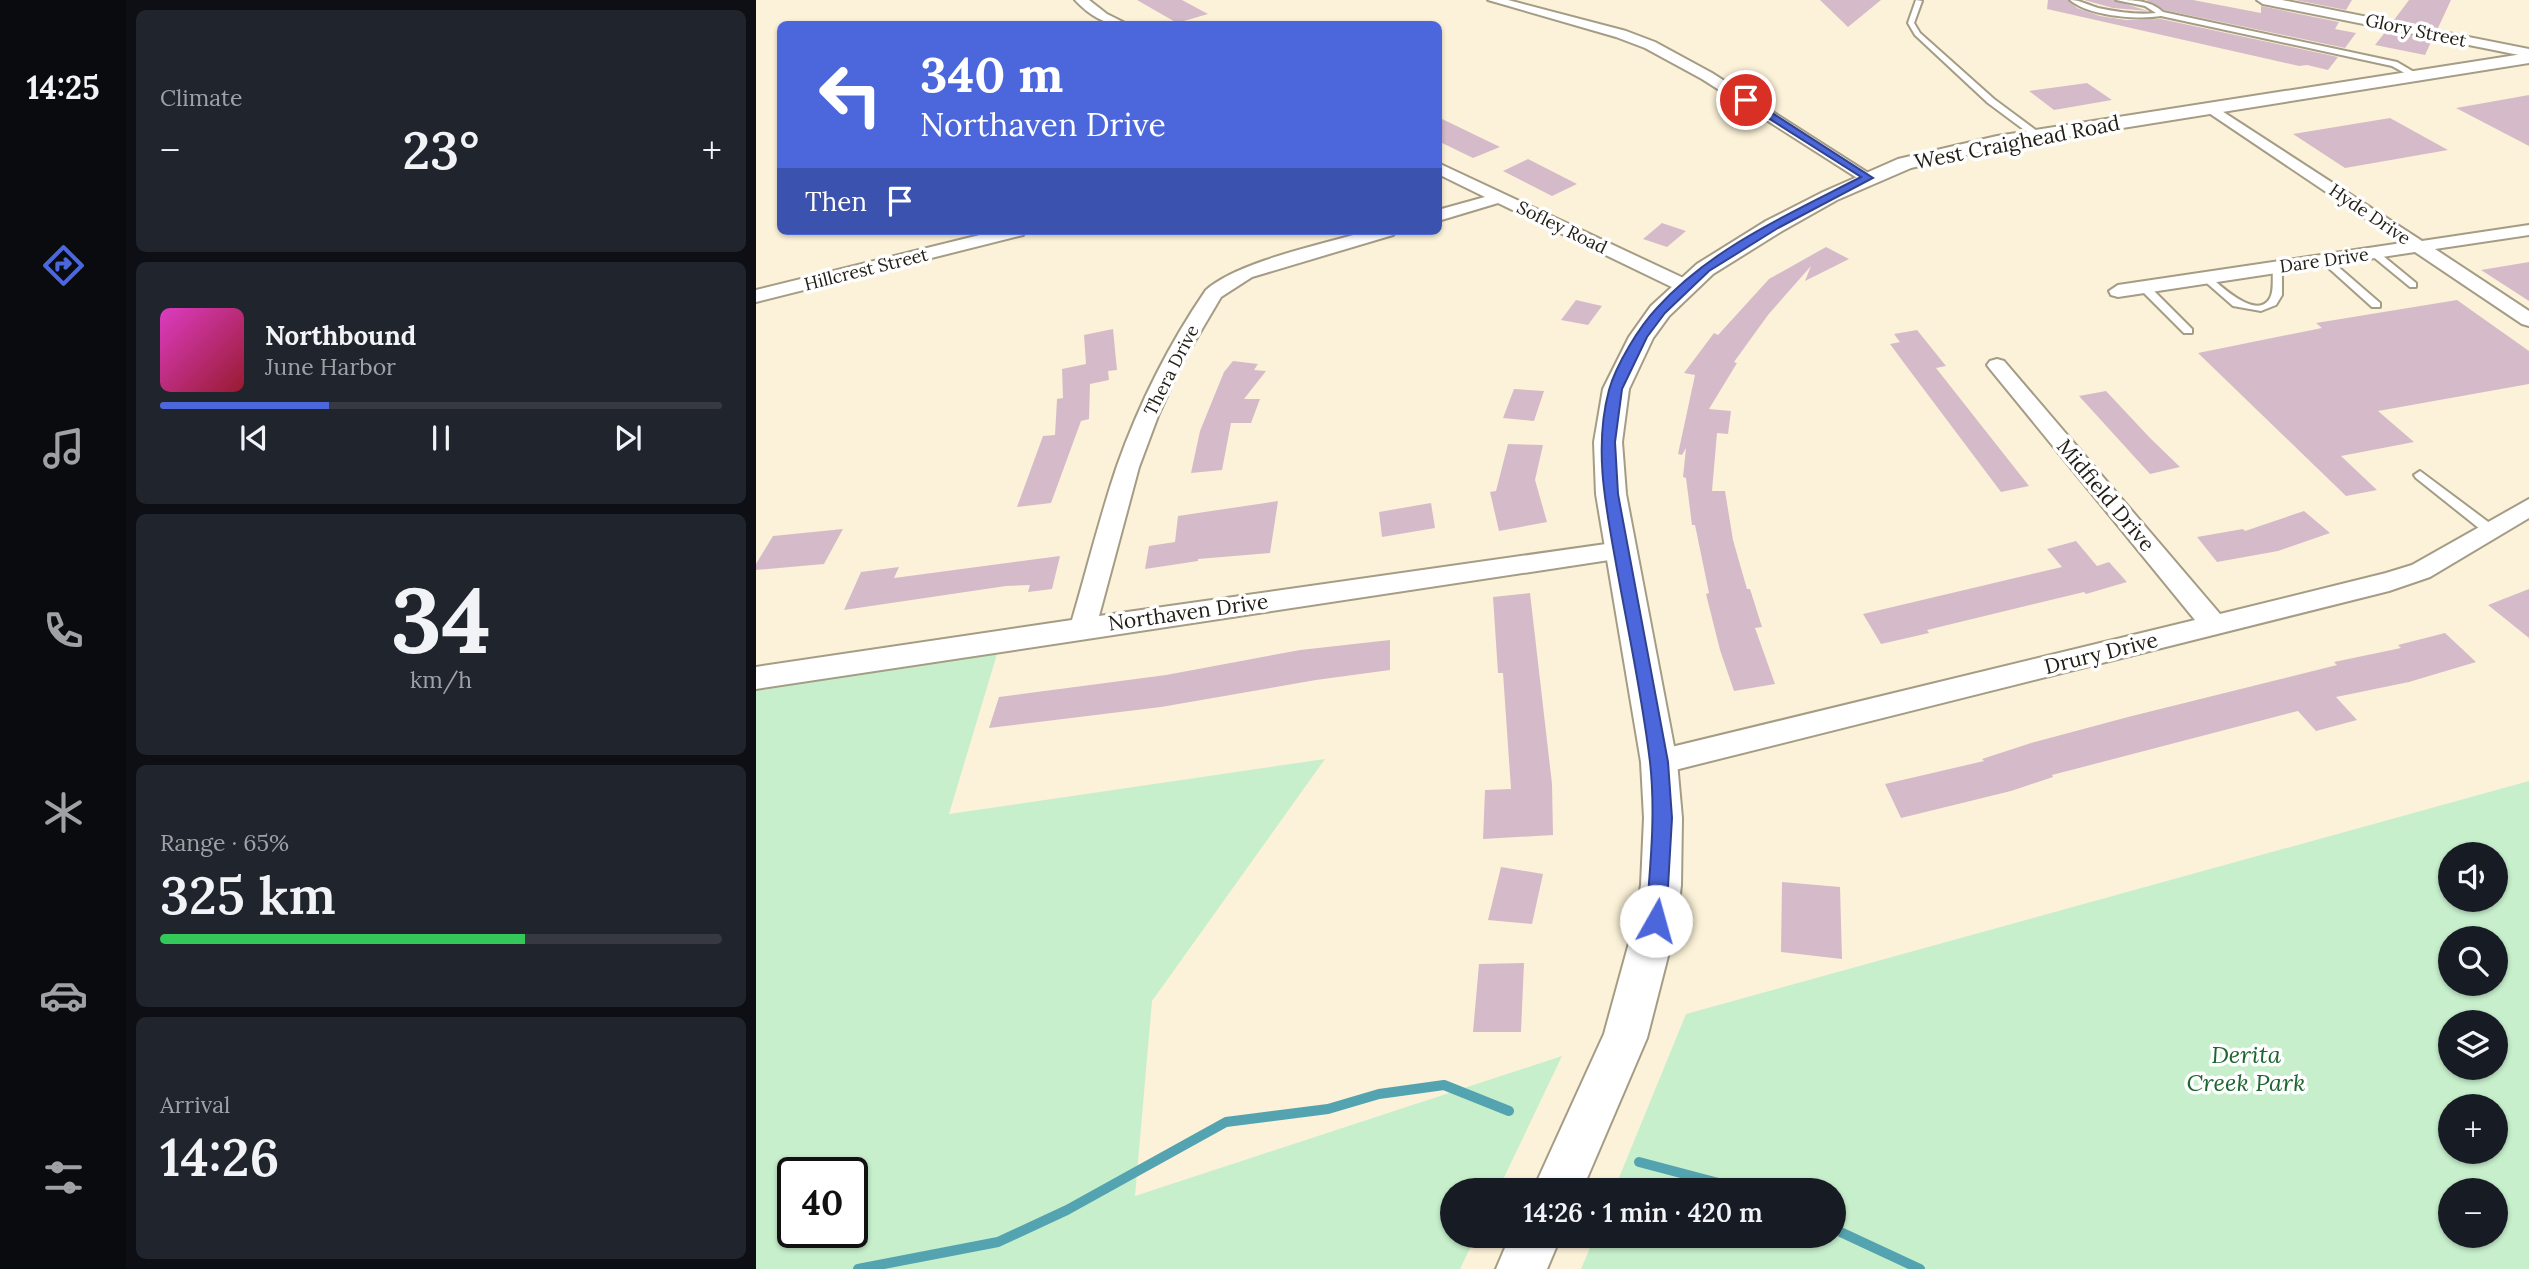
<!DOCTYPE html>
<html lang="en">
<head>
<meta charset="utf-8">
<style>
	:root { --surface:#171b24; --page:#20242c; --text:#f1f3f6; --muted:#9ea1a6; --line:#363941; --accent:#4c67db }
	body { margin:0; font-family:Lora,serif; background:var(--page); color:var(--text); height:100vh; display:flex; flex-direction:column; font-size:26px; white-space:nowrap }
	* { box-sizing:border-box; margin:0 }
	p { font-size:23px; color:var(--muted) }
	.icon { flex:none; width:38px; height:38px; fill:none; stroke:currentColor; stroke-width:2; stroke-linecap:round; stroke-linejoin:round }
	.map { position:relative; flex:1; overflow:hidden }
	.details { display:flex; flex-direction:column; gap:10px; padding:10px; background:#0d0f14; width:630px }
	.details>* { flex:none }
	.top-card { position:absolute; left:21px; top:21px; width:665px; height:214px; border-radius:10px; box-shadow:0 2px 5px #0004; background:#4c67db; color:#fff; overflow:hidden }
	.tools { position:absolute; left:1682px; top:842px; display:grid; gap:14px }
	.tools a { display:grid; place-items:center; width:70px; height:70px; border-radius:50%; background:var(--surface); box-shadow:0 2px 5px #0004; font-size:35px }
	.speed { position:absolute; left:21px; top:1157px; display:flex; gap:14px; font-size:35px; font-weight:700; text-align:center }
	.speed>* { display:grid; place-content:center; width:91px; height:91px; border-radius:50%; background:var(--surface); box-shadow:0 2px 5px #0004; line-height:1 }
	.speed .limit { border:4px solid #111; border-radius:10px; background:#fff; color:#111 }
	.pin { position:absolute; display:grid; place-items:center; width:60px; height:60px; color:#fff; margin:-30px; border:4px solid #fff; border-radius:50%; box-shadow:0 2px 7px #0007 }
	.me { position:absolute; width:77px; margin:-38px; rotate:7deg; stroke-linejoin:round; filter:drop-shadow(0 0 5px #0008) }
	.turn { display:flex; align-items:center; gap:24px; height:147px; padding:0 28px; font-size:32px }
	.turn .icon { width:91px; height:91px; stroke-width:2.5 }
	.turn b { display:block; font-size:49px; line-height:60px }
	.then { display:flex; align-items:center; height:66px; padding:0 28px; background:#0003; gap:14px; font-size:26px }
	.big { font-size:52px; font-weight:600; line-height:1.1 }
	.details .tile { flex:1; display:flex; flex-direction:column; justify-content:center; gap:10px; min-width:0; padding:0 24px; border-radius:10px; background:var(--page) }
	.details .dial { align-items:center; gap:0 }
	.dial b { font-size:91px; line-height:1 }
	.song { display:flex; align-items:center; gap:21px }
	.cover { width:84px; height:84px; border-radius:10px; background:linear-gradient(135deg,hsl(310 70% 55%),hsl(350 70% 35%)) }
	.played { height:7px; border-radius:4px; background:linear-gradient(90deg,var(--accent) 30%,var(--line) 30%) }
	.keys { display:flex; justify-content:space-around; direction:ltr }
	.heat { display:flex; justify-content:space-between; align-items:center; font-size:38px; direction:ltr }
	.charge { height:10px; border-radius:5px; background:linear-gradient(90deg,#34c759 65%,var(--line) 0) }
	.trip { position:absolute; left:684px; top:1178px; width:406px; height:70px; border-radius:35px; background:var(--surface); box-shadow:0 2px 5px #0004; font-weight:600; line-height:70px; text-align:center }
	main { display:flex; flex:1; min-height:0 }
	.menu { display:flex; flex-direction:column; width:126px; justify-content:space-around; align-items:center; background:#090b0e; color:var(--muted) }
	.menu .icon { width:49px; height:49px }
	.menu .current { color:var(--accent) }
	.menu b { font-size:32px; color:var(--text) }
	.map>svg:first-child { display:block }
</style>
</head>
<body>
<main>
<nav class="menu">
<b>14:25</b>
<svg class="icon current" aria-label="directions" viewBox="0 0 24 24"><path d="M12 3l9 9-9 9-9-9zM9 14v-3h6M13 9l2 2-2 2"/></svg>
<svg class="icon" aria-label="music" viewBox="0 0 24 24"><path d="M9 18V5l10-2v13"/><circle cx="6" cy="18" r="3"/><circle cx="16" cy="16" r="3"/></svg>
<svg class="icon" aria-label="phone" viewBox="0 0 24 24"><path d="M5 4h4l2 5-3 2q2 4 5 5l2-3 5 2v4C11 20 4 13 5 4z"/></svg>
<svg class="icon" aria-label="climate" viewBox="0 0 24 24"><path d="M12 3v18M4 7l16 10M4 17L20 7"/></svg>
<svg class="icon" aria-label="car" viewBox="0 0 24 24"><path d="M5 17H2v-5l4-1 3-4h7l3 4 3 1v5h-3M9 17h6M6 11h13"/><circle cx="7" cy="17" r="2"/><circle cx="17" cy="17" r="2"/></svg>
<svg class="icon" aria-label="filters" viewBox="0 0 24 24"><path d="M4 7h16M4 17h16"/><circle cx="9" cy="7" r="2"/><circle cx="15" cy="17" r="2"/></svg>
</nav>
<section class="details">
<div class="tile"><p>Climate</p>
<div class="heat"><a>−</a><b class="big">23°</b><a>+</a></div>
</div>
<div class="tile">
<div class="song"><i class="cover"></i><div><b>Northbound</b><p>June Harbor</p></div></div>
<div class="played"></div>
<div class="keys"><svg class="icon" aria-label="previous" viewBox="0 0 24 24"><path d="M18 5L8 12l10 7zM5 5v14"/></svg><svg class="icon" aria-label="pause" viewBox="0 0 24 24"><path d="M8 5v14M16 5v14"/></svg><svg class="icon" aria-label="next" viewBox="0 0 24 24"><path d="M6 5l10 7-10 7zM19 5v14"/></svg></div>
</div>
<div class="tile dial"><b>34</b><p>km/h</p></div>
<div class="tile"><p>Range · 65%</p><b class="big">325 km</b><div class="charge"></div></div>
<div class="tile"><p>Arrival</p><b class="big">14:26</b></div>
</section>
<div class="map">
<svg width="1773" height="1269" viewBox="0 0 1773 1269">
	<rect width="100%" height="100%" fill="#fcf2d9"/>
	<g fill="#c7efcc" fill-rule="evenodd">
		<path d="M 241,654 L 193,814 L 569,759 L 396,1001 L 379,1196 L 806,1056 L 742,1190 L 696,1190 L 696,1236 L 720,1236 L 704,1269 L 0,1269 L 0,690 ZM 37,1172 L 96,1172 L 96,1232 L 37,1232 Z"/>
		<path d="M 1773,781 L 1773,1269 L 825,1269 L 839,1236 L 1078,1236 L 1078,1190 L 858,1190 L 930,1014 ZM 1694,854 L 1740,854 L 1740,900 L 1694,900 ZM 1694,938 L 1740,938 L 1740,984 L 1694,984 ZM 1694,1022 L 1740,1022 L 1740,1068 L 1694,1068 ZM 1694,1106 L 1740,1106 L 1740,1152 L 1694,1152 ZM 1694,1190 L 1740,1190 L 1740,1236 L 1694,1236 Z"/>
	</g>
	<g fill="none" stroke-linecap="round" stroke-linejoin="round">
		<g stroke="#53a4b0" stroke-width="10">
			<polyline points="883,1162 989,1190"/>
			<polyline points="1078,1229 1164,1269"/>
			<polyline points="102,1269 242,1242 311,1210 470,1122 572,1109 623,1094 688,1085 753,1111"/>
		</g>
	</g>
	<g fill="#d5bbc9">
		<polygon points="381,0 426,0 452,14 421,23"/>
		<polygon points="1064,0 1125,0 1092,27"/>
		<polygon points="1292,0 1312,0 1321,8 1344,16 1370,20 1405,19 1582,57 1572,70 1551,65 1543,66 1291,9"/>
		<polygon points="1328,0 1357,0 1392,11 1357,8"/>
		<polygon points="1390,0 1437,0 1505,13 1505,6 1583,22 1579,29 1600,33 1589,48 1408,10"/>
		<polygon points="1539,0 1596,0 1590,10"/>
		<polygon points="1653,0 1695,0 1682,28 1638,20"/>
		<polygon points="1630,31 1676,40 1669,55 1619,45"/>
		<polygon points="1331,83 1356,100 1298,110 1273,91"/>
		<polygon points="1773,95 1773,146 1700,108"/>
		<polygon points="682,117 744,147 717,158 682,141"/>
		<polygon points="1634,118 1692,150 1589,168 1537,134"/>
		<polygon points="772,159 821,184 796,196 747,171"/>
		<polygon points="906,223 930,231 911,247 887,239"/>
		<polygon points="1070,247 1093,259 1049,281 1055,266 1012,315 978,362 981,363 953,409 975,411 972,434 961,433 956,491 969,491 977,540 991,589 994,589 1006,627 999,628 1019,684 978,691 964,650 950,594 953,593 939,525 936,525 930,478 927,477 930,448 926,455 922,454 939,375 928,373 958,333 962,335 1013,279"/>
		<polygon points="1773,262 1773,301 1725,270"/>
		<polygon points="820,300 846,306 832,325 805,320"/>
		<polygon points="1701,300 1773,351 1773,384 1622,411 1658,442 1585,456 1621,490 1590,496 1442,353 1566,328 1560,323"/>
		<polygon points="357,329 361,370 352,371 353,380 334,384 333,419 325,421 295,503 261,507 287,436 299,435 301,399 307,398 306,369 330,364 328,335"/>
		<polygon points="1161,330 1190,366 1180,368 1273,486 1245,492 1148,363 1134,344 1144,342 1138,334"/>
		<polygon points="477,361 502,364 498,370 510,371 488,399 504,399 495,423 475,423 466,470 435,473 444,431 468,372"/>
		<polygon points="758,389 788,391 778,421 747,418"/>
		<polygon points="1350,391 1394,438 1424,467 1394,474 1323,396"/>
		<polygon points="752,444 787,445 779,480 791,522 743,531 734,492 740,491"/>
		<polygon points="522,501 514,553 442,559 442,561 389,569 393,546 419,542 422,516"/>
		<polygon points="675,503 679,528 626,537 623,512"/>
		<polygon points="1548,511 1574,533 1522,551 1461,562 1441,537 1487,529 1489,531"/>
		<polygon points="87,529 68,564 0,570 0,564 17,536"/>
		<polygon points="1320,541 1341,566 1353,562 1371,582 1330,594 1328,592 1171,630 1173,633 1125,644 1107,614 1306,567 1291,549"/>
		<polygon points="304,556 296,589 272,592 274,585 250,586 88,610 105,572 143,567 138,578"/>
		<polygon points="1773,589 1773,638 1732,605"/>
		<polygon points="774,593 796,784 797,835 727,839 729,790 755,789 747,673 742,673 737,597"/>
		<polygon points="1689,633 1720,662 1653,682 1580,697 1601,720 1560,731 1542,711 1296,775 1297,777 1255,791 1145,818 1129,784 1228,761 1226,759 1275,743 1372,717 1581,665 1578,662 1645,648 1642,645"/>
		<polygon points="634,640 634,670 560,680 405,707 233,728 243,697 410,675 544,650"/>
		<polygon points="745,867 787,874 776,924 732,920"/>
		<polygon points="1026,882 1084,887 1086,959 1025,952"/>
		<polygon points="768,963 765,1032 717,1032 723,964"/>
	</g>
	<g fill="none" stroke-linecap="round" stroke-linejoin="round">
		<defs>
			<g id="service">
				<polygon points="1160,0 1166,1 1158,23 1164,33 1238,99 1285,134 1285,138 1279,138 1232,103 1159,35 1152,23"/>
				<path d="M 1314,0 C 1324,0 1332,5 1342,8 C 1361,12 1381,15 1400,13 L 1389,6 L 1360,0 C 1377,0 1394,0 1407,12 L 1641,62 L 1663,75 L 1656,77 L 1636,66 L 1405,16 C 1381,20 1333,16 1314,0 Z"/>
				<polygon points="1615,251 1621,251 1660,283 1660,287 1654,287 1615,255"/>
				<polygon points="1566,258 1572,258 1624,303 1624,307 1616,307 1566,262"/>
				<path d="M 1518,265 L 1526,267 L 1526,295 L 1520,305 L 1505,311 L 1477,306 L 1445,278 L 1453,276 C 1465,286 1501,321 1514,298 C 1519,289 1515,274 1518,265 Z"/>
				<polygon points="1384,285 1392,285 1436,329 1436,333 1428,333 1384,289"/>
				<polygon points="1664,471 1739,527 1740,530 1739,533 1729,533 1660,478 1658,475"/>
			</g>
			<g id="minor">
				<path d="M 319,0 L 333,0 L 351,14 L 371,24 C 350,26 334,16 319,0 Z"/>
				<polygon points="732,0 752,0 870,31 899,42 956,73 1120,178 1112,183 1106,181 946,79 889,48 860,37"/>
				<polygon points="1501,0 1526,0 1773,49 1773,57 1507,4"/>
				<polygon points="1455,104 1666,241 1773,225 1773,235 1679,249 1773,311 1773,326 1766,324 1659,252 1362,297 1355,295 1353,291 1362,285 1646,243 1450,111 1448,108 1450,105"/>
				<polygon points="682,163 936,282 938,286 929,292 922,290 742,203 682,221 682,210 729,197 682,174"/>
				<polygon points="240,231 270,231 267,235 0,302 0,290"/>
				<path d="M 612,231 L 640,231 L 637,235 L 496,277 L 465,297 L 426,363 L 402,416 L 383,467 L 343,616 L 864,542 L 873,545 L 876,551 L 873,557 L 0,689 L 0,667 L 316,620 C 331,569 344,516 361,466 C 383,404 413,344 450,290 C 483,261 568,244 612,231 Z"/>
				<polygon points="1241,359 1248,361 1464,614 1630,573 1656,565 1773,499 1773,518 1674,577 1633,591 903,774 893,771 888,762 893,753 903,750 1439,620 1234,369 1231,365 1234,361"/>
			</g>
			<g id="tertiary">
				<polygon points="1773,53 1773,63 1241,148 1155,168 1081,200 1026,231 957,274 913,316 897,338 873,389 866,442 870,494 921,762 926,818 925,885 921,921 891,1038 826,1190 777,1190 848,1034 879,921 885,885 888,818 885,762 840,494 838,442 847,389 873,337 895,306 941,264 1010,221 1067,192 1142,159 1241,136"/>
				<polygon points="754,1236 805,1236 791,1269 740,1269"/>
			</g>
		</defs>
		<use href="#service" stroke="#a59c85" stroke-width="4"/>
		<use href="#minor" stroke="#a59c85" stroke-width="4"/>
		<use href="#tertiary" stroke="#a59c85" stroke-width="4"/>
		<use href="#service" fill="#fff" fill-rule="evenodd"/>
		<use href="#minor" fill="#fff" fill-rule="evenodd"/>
		<use href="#tertiary" fill="#fff" fill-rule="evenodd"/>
	</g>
	<path fill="#4c67db" stroke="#31438e" stroke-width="2" d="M 987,98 L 993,98 L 1117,178 L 1022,228 L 953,271 L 909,313 L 891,337 L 866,389 L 859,442 L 862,494 L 912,762 L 916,818 L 910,921 L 907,928 L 900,931 L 893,928 L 890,921 C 894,868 900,815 894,762 C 886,694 871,626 859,558 C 849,503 838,446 853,390 C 860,365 883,327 901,308 C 955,248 1033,214 1105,177 L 987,102 Z"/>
	<g text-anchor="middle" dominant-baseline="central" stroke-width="7" stroke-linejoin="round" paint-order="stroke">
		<g font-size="18" fill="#211d14" stroke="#fff">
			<text transform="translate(1660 30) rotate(12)">Glory Street</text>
			<text transform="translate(1614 214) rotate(34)">Hyde Drive</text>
			<text transform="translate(806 227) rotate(26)">Sofley Road</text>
			<text transform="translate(1568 260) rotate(-8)">Dare Drive</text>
			<text transform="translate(110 269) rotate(-14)">Hillcrest Street</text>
			<text transform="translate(415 370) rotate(-63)">Thera Drive</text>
		</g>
		<g font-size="21" fill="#211d14" stroke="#fff">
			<text transform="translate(1261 142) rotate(-11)">West Craighead Road</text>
			<text transform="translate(1350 495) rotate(50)">Midfield Drive</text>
			<text transform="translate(432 612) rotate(-8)">Northaven Drive</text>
			<text transform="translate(1345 653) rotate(-14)">Drury Drive</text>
		</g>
		<g font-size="24" font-style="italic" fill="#1e6731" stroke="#fff">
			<text x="1490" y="1054">Derita<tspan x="1490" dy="28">Creek Park</tspan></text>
		</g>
	</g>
</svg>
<div class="tools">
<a><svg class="icon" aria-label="sound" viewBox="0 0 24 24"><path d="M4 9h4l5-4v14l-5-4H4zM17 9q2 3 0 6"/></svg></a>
<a><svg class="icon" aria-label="search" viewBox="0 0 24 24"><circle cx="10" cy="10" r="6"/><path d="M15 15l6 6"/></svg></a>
<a><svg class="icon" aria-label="layers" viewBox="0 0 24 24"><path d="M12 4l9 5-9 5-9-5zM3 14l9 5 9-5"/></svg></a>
<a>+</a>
<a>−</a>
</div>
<div class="speed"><div class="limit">40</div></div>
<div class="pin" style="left:990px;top:100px;background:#d93025"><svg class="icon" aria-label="arrive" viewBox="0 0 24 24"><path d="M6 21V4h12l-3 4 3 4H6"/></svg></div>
<svg class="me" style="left:900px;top:921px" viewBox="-20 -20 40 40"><circle r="19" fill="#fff"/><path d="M0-13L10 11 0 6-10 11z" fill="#4c67db"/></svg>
<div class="trip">14:26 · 1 min · 420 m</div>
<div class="top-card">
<div class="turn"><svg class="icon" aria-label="left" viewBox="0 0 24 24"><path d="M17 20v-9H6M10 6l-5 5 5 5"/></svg><div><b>340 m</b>Northaven Drive</div></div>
<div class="then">Then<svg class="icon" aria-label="arrive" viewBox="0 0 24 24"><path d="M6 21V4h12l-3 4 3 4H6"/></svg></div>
</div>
</div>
</main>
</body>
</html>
